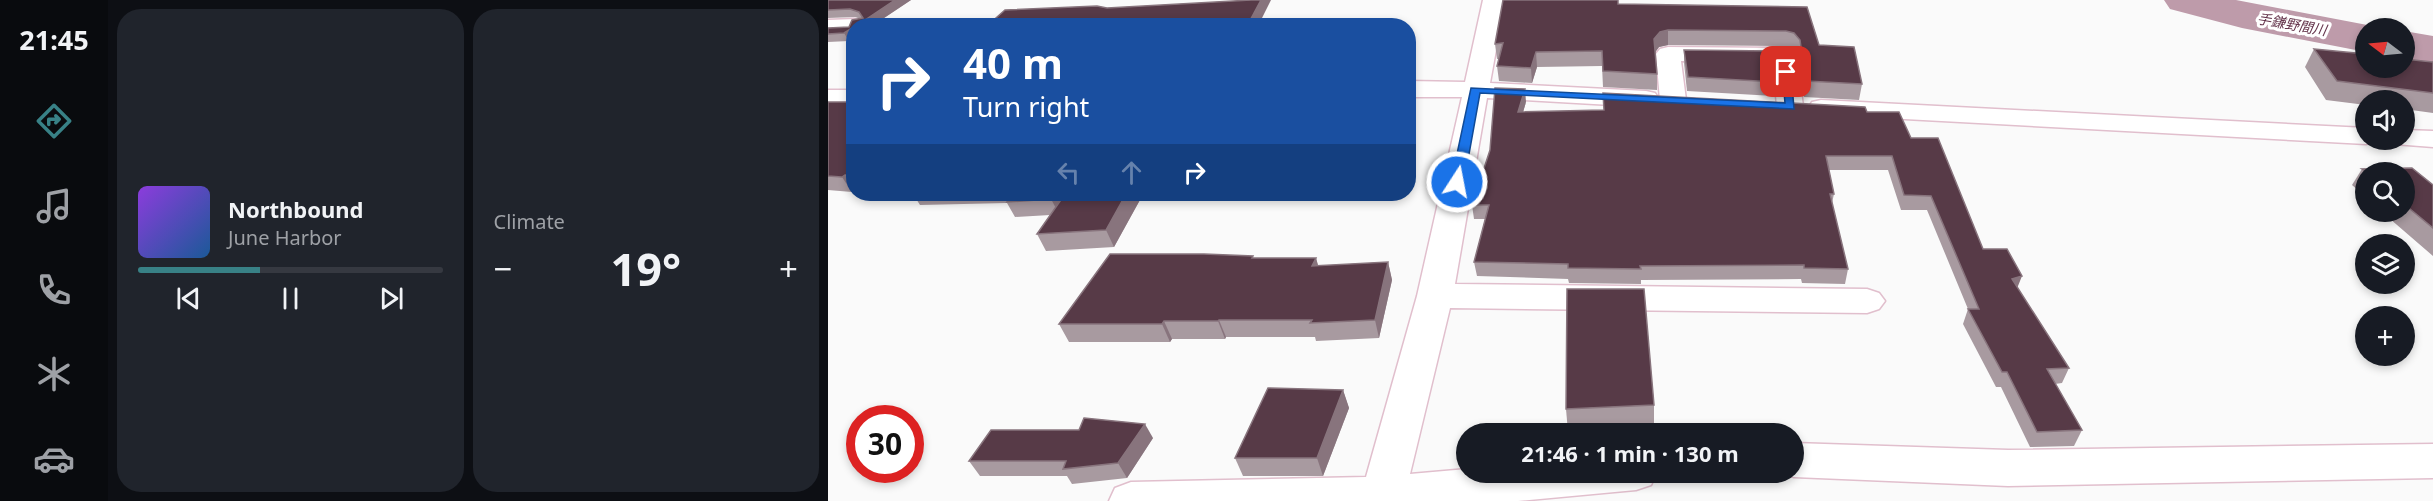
<!DOCTYPE html>
<html lang="en">
<head>
<meta charset="utf-8">
<style>
	:root { --surface:#171b24; --page:#20242c; --text:#f1f3f6; --muted:#9ea1a6; --line:#363941; --accent:#388186 }
	body { margin:0; font-family:"Noto Sans","Noto Sans JP",sans-serif; background:var(--page); color:var(--text); height:100vh; display:flex; flex-direction:column; font-size:22px; white-space:nowrap }
	* { box-sizing:border-box; margin:0 }
	p { font-size:20px; color:var(--muted) }
	.icon { flex:none; width:33px; height:33px; fill:none; stroke:currentColor; stroke-width:2; stroke-linecap:round; stroke-linejoin:round }
	.map { position:relative; flex:1; overflow:hidden }
	.panel { display:flex; flex-direction:column; gap:9px; padding:9px; background:#0d0f14; width:720px }
	.panel>* { flex:none }
	.hud { position:absolute; left:18px; top:18px; width:570px; height:183px; border-radius:24px; box-shadow:0 3px 9px #0003; background:#1a4fa0; color:#fff; overflow:hidden }
	.needle { width:39px; rotate:286deg }
	.controls { position:absolute; left:1527px; top:18px; display:grid; gap:12px }
	.controls a { display:grid; place-items:center; width:60px; height:60px; border-radius:50%; background:var(--surface); box-shadow:0 3px 9px #0003; font-size:30px }
	.speed { position:absolute; left:18px; top:405px; display:flex; gap:12px; font-size:30px; font-weight:700; text-align:center }
	.speed>* { display:grid; place-content:center; width:78px; height:78px; border-radius:50%; background:var(--surface); box-shadow:0 3px 9px #0003; line-height:1 }
	.speed .limit { border:9px solid #d22; background:#fff; color:#111 }
	.pin { position:absolute; display:grid; place-items:center; width:51px; height:51px; color:#fff; margin:-26px; border-radius:12px; box-shadow:0 3px 9px #0006 }
	.me { position:absolute; width:66px; margin:-33px; rotate:11deg; stroke-linejoin:round; filter:drop-shadow(0 0 4px #0008) }
	.turn { display:flex; align-items:center; gap:21px; height:126px; padding:0 18px; font-size:27px }
	.turn .icon { width:78px; height:78px; stroke-width:2.5 }
	.turn b { display:block; font-size:42px; line-height:51px }
	.lanes { display:flex; align-items:center; height:57px; padding:0 18px; background:#0003; justify-content:center; gap:30px; direction:ltr }
	.lanes .off { opacity:.35 }
	.big { font-size:45px; font-weight:700; line-height:1.1 }
	.panel .tile { flex:1; display:flex; flex-direction:column; justify-content:center; gap:9px; min-width:0; padding:0 21px; border-radius:24px; background:var(--page) }
	.song { display:flex; align-items:center; gap:18px }
	.cover { width:72px; height:72px; border-radius:9px; background:linear-gradient(135deg,hsl(270 70% 55%),hsl(210 70% 35%)) }
	.played { height:6px; border-radius:3px; background:linear-gradient(90deg,var(--accent) 40%,var(--line) 40%) }
	.keys { display:flex; justify-content:space-around; direction:ltr }
	.heat { display:flex; justify-content:space-between; align-items:center; font-size:33px; direction:ltr }
	.panel .tiles { flex:1; display:grid; gap:9px; grid-template-columns:repeat(2,1fr) }
	.trip { position:absolute; left:628px; top:423px; width:348px; height:60px; border-radius:30px; background:var(--surface); box-shadow:0 3px 9px #0003; font-weight:700; line-height:60px; text-align:center }
	main { display:flex; flex:1; min-height:0 }
	.tab-bar { display:flex; flex-direction:column; width:108px; justify-content:space-around; align-items:center; background:#090b0e; color:var(--muted) }
	.tab-bar .icon { width:42px; height:42px }
	.tab-bar .on { color:var(--accent) }
	.tab-bar b { font-size:27px; color:var(--text) }
	.map>svg:first-child { display:block }
</style>
</head>
<body>
<main>
<nav class="tab-bar">
<b>21:45</b>
<svg class="icon on" aria-label="directions" viewBox="0 0 24 24"><path d="M12 3l9 9-9 9-9-9zM9 14v-3h6M13 9l2 2-2 2"/></svg>
<svg class="icon" aria-label="music" viewBox="0 0 24 24"><path d="M9 18V5l10-2v13"/><circle cx="6" cy="18" r="3"/><circle cx="16" cy="16" r="3"/></svg>
<svg class="icon" aria-label="phone" viewBox="0 0 24 24"><path d="M5 4h4l2 5-3 2q2 4 5 5l2-3 5 2v4C11 20 4 13 5 4z"/></svg>
<svg class="icon" aria-label="climate" viewBox="0 0 24 24"><path d="M12 3v18M4 7l16 10M4 17L20 7"/></svg>
<svg class="icon" aria-label="car" viewBox="0 0 24 24"><path d="M5 17H2v-5l4-1 3-4h7l3 4 3 1v5h-3M9 17h6M6 11h13"/><circle cx="7" cy="17" r="2"/><circle cx="17" cy="17" r="2"/></svg>
</nav>
<section class="panel">
<div class="tiles">
<div class="tile">
<div class="song"><i class="cover"></i><div><b>Northbound</b><p>June Harbor</p></div></div>
<div class="played"></div>
<div class="keys"><svg class="icon" aria-label="previous" viewBox="0 0 24 24"><path d="M18 5L8 12l10 7zM5 5v14"/></svg><svg class="icon" aria-label="pause" viewBox="0 0 24 24"><path d="M8 5v14M16 5v14"/></svg><svg class="icon" aria-label="next" viewBox="0 0 24 24"><path d="M6 5l10 7-10 7zM19 5v14"/></svg></div>
</div>
<div class="tile"><p>Climate</p>
<div class="heat"><a>−</a><b class="big">19°</b><a>+</a></div>
</div>
</div>
</section>
<div class="map">
<svg width="1605" height="501" viewBox="0 0 1605 501">
	<rect width="100%" height="100%" fill="#fafafa"/>
	<g fill="none" stroke-linecap="round" stroke-linejoin="round">
		<g fill="#be9baa" fill-rule="evenodd">
			<polygon points="1336,0 1408,0 1555,28 1538,28 1538,52 1414,28 1342,9"/>
			<polygon points="1576,31 1605,36 1605,64 1576,59"/>
		</g>
		<defs>
			<g id="minor">
				<polygon points="655,0 677,0 662,83 818,91 827,93 831,99 827,105 818,107 659,98 627,284 1039,289 1051,293 1057,301 1051,309 1039,313 622,308 582,474 639,469 639,472 829,472 823,485 808,490 690,501 281,501 287,488 303,482 538,477 589,296 634,97 580,97 580,81 637,82"/>
				<polygon points="26,19 34,21 37,26 26,26 26,33 0,34 0,20"/>
				<polygon points="840,47 956,48 964,50 968,55 975,106 971,112 962,114 953,112 949,106 945,62 853,61 858,100 854,106 845,108 836,106 832,100 828,54 832,49"/>
				<rect x="0" y="90" width="26" height="16"/>
				<polygon points="993,100 1538,128 1538,140 1549,140 1538,144 984,114 980,108 984,102"/>
				<polygon points="1576,130 1605,131 1605,147 1566,144 1563,140 1576,140"/>
				<polygon points="966,443 1180,450 1605,444 1605,478 1180,486 966,477 951,472 966,472"/>
			</g>
		</defs>
		<use href="#minor" stroke="#e1bfcd" stroke-width="3"/>
		<use href="#minor" fill="#fff" fill-rule="evenodd"/>
	</g>
	<g fill="#a89aa0">
		<polygon points="0,0 83,0 44,26 26,26 26,38 21,41 0,42 0,28 21,27 33,19 27,17 0,18"/>
		<polygon points="790,4 979,7 991,45 1034,84 1031,100 976,97 970,55 965,48 956,46 840,45 831,47 827,52 829,74 829,90 775,87 774,66 709,67 704,83 671,81 669,66 671,59 669,59 667,44"/>
		<polygon points="1486,49 1605,62 1605,113 1576,109 1576,100 1538,100 1538,105 1498,100 1477,67"/>
		<polygon points="856,50 947,82 946,96 859,91 856,63"/>
		<polygon points="0,102 26,102 26,191 24,192 0,190"/>
		<polygon points="698,102 695,112 1039,112 1083,138 1155,249 1189,287 1241,368 1234,383 1227,384 1254,430 1246,446 1202,447 1173,387 1168,387 1135,324 1140,309 1099,210 1073,210 1060,170 1001,170 1006,194 1004,203 1020,269 1017,284 974,283 973,279 813,280 813,284 741,283 740,279 649,276 646,262 657,219 646,219 644,205"/>
		<polygon points="1584,168 1605,185 1605,256 1554,212 1576,212 1576,172 1538,172 1538,197 1524,185 1534,169"/>
		<polygon points="85,194 311,194 313,198 286,247 218,251 209,234 222,215 187,217 179,203 92,205"/>
		<polygon points="426,258 488,258 490,266 560,262 564,280 551,338 488,341 487,337 398,337 397,339 344,339 342,342 241,342 231,324"/>
		<polygon points="515,390 521,408 495,476 415,476 407,458"/>
		<polygon points="826,405 826,429 740,432 738,409"/>
		<polygon points="325,438 299,478 244,484 239,476 152,476 141,461"/>
	</g>
	<g fill="#88747d">
		<polygon points="67,0 83,0 44,26 28,26"/>
		<polygon points="433,0 443,0 430,26 419,26"/>
		<polygon points="26,27 26,38 21,41 16,33"/>
		<polygon points="840,30 840,45 831,47 826,54 826,39 832,32"/>
		<polygon points="708,52 709,67 704,83 703,68"/>
		<polygon points="697,89 698,102 691,126 690,112"/>
		<polygon points="17,175 26,188 26,191 24,192 14,177"/>
		<polygon points="227,194 245,194 231,214 223,199"/>
		<polygon points="298,194 311,194 313,198 286,247 278,230"/>
		<polygon points="488,258 493,276 484,266"/>
		<polygon points="560,262 564,280 551,338 547,320"/>
		<polygon points="1194,276 1188,291 1184,279"/>
		<polygon points="391,320 398,337 397,339 390,321"/>
		<polygon points="336,321 344,339 342,342 334,324"/>
		<polygon points="515,390 521,408 495,476 489,458"/>
		<polygon points="317,424 325,438 299,478 290,463"/>
	</g>
	<g fill="#573a47" stroke="#88747d" stroke-width="1.5">
		<polygon points="0,0 67,0 28,26 26,26 26,27 16,33 0,34 0,28 21,27 24,20 35,18 31,12 22,9 0,10"/>
		<polygon points="423,0 433,0 419,26 159,26 177,10 269,6 279,8"/>
		<polygon points="675,0 790,0 790,4 979,7 991,45 1026,47 1034,84 978,81 972,40 966,33 958,31 840,30 832,32 826,39 829,74 775,71 774,51 708,52 703,68 669,66 675,43 667,44"/>
		<polygon points="1486,49 1538,54 1538,68 1576,68 1576,59 1605,62 1605,93 1509,81"/>
		<polygon points="856,50 944,51 947,82 860,77"/>
		<polygon points="667,88 697,89 690,112 776,110 775,93 1037,107 1039,112 1071,112 1083,138 1110,138 1155,249 1179,249 1194,276 1184,279 1241,368 1219,369 1254,430 1209,432 1179,372 1174,372 1140,309 1151,309 1103,196 1076,195 1064,156 998,156 1006,194 1002,194 1020,269 976,268 976,265 812,266 813,269 740,268 740,264 646,262 661,205 644,205 662,150"/>
		<polygon points="0,102 26,102 26,175 17,175 14,177 0,176"/>
		<polygon points="1584,168 1605,185 1605,228 1576,204 1576,172 1539,172 1534,169"/>
		<polygon points="185,194 227,194 223,199 179,202"/>
		<polygon points="237,194 298,194 278,230 209,234"/>
		<polygon points="282,254 376,254 425,256 424,258 488,258 484,266 560,262 547,320 482,323 484,320 391,320 390,321 336,321 334,324 231,324"/>
		<polygon points="739,289 816,289 826,405 738,409"/>
		<polygon points="440,388 515,390 489,458 407,458"/>
		<polygon points="256,418 317,424 290,463 235,469 238,461 141,461 163,430 251,430"/>
	</g>
	<polygon fill="#1a73e8" stroke="#114b97" stroke-width="1.5" points="954,70 963,72 966,109 652,93 636,182 629,185 623,182 643,88 957,103"/>
	<g text-anchor="middle" dominant-baseline="central" stroke-width="6" stroke-linejoin="round" paint-order="stroke">
		<g font-size="14" font-style="italic" fill="#64344b" stroke="#fff">
			<text transform="translate(1464 24) rotate(10)">手鎌野間川</text>
		</g>
	</g>
</svg>
<div class="controls">
<a><svg class="needle" viewBox="-14 -14 28 28"><path d="M0-13l5 13h-10z" fill="#e53935"/><path d="M0 13l5-13h-10z" fill="#9ea1a6"/></svg></a>
<a><svg class="icon" aria-label="sound" viewBox="0 0 24 24"><path d="M4 9h4l5-4v14l-5-4H4zM17 9q2 3 0 6"/></svg></a>
<a><svg class="icon" aria-label="search" viewBox="0 0 24 24"><circle cx="10" cy="10" r="6"/><path d="M15 15l6 6"/></svg></a>
<a><svg class="icon" aria-label="layers" viewBox="0 0 24 24"><path d="M12 4l9 5-9 5-9-5zM3 14l9 5 9-5"/></svg></a>
<a>+</a>
</div>
<div class="speed"><div class="limit">30</div></div>
<div class="pin" style="left:958px;top:72px;background:#d93025"><svg class="icon" aria-label="arrive" viewBox="0 0 24 24"><path d="M6 21V4h12l-3 4 3 4H6"/></svg></div>
<svg class="me" style="left:629px;top:182px" viewBox="-20 -20 40 40"><circle r="17" fill="#1a73e8" stroke="#fff" stroke-width="3"/><path d="M0-11L8 9 0 5-8 9z" fill="#fff"/></svg>
<div class="trip">21:46 · 1 min · 130 m</div>
<div class="hud">
<div class="turn"><svg class="icon" aria-label="right" viewBox="0 0 24 24"><path d="M7 20v-9h11M14 6l5 5-5 5"/></svg><div><b>40 m</b>Turn right</div></div>
<div class="lanes"><svg class="icon off" aria-label="left" viewBox="0 0 24 24"><path d="M17 20v-9H6M10 6l-5 5 5 5"/></svg><svg class="icon off" aria-label="ahead" viewBox="0 0 24 24"><path d="M12 20V5M6 11l6-6 6 6"/></svg><svg class="icon" aria-label="right" viewBox="0 0 24 24"><path d="M7 20v-9h11M14 6l5 5-5 5"/></svg></div>
</div>
</div>
</main>
</body>
</html>
